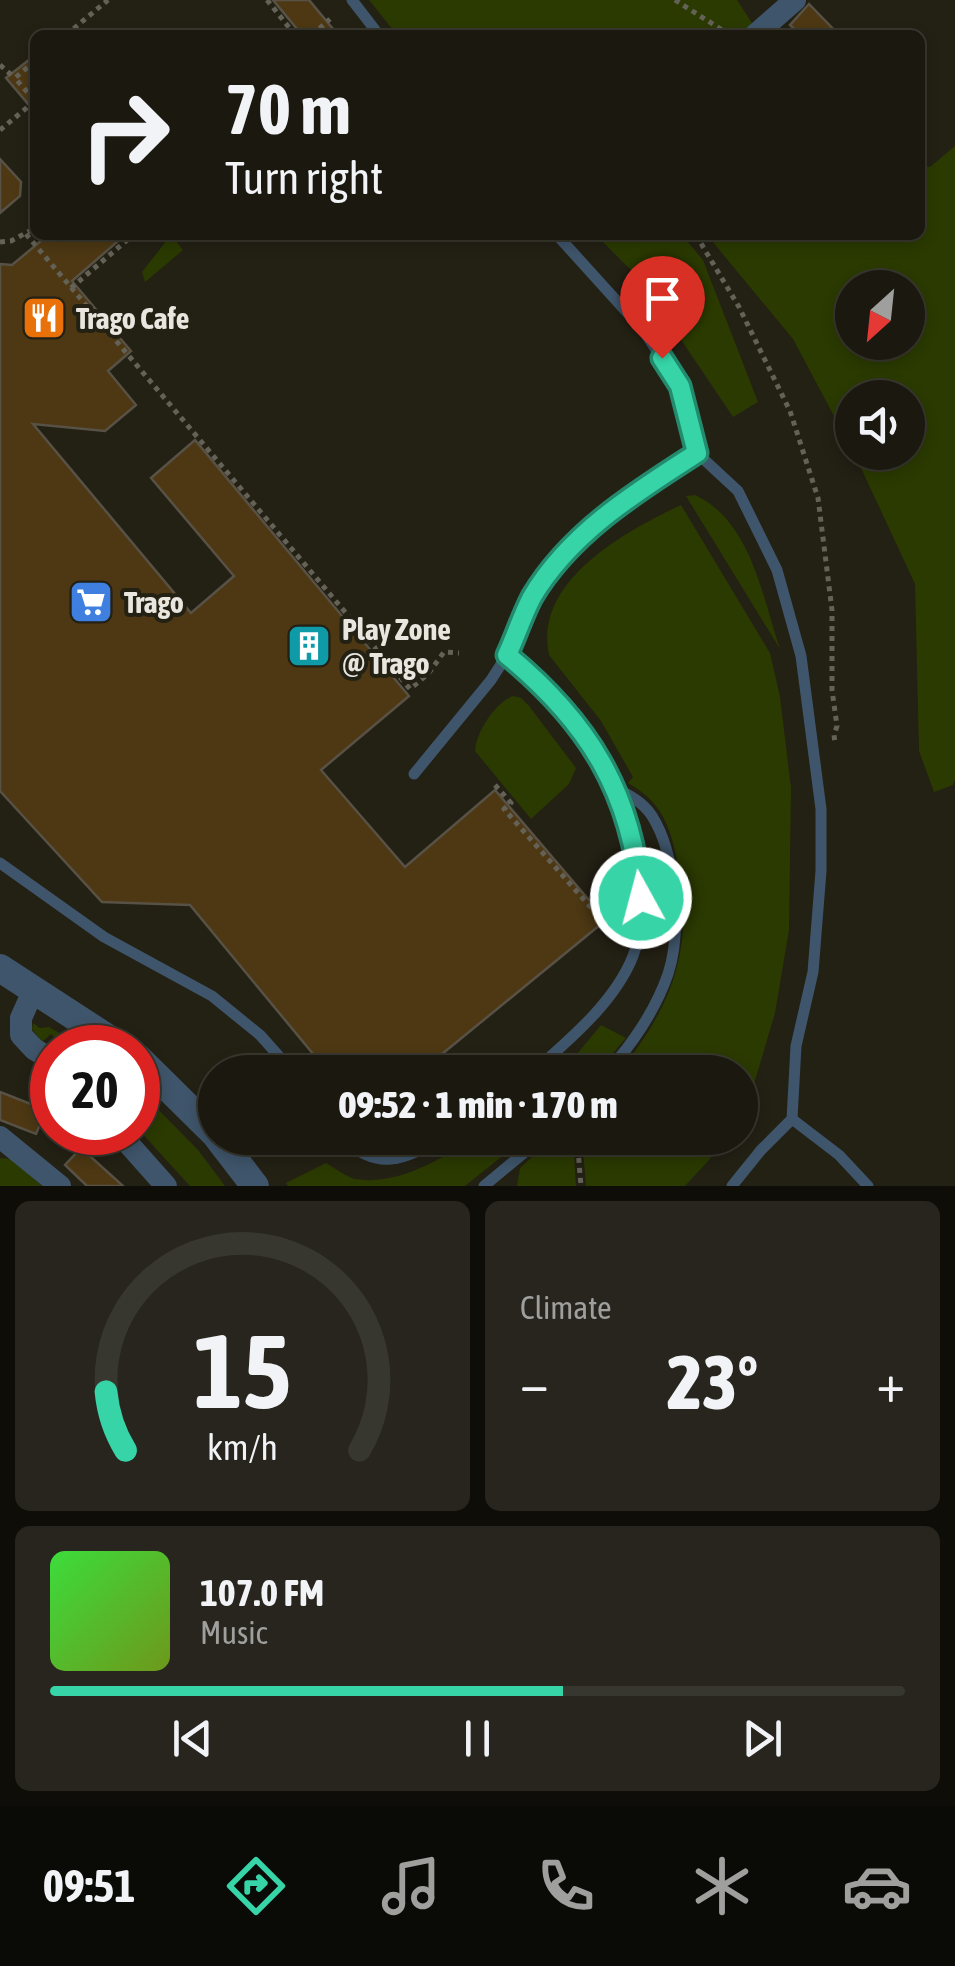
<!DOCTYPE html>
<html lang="en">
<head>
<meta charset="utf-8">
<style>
	:root { --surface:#1a180f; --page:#27251d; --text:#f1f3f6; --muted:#9fa09e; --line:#38372f; --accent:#36d4a7 }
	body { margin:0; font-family:"Asap Condensed",sans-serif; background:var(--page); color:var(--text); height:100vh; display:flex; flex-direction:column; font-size:38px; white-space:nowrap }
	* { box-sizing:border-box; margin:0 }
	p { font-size:32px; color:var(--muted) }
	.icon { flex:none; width:55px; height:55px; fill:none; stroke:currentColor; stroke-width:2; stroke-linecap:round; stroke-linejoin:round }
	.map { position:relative; height:1186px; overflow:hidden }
	.side { display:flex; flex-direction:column; gap:15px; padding:15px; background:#0e0d08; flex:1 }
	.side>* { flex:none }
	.hud { position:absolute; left:30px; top:30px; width:895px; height:210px; border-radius:15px; box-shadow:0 5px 15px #0003,0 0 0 2px var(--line); background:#1a180f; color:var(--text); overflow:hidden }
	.needle { width:65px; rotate:207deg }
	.fabs { position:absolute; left:835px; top:270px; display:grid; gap:20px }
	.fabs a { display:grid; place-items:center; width:90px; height:90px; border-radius:50%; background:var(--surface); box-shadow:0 5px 15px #0003,0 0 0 2px var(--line); font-size:50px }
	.speed { position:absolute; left:30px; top:1025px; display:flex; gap:20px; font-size:50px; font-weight:700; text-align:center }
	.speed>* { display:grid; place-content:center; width:130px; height:130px; border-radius:50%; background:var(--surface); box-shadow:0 5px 15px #0003,0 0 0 2px var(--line); line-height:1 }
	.speed .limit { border:15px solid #d22; background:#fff; color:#111 }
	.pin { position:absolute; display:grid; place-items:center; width:85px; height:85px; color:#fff; margin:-102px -42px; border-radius:50% 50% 50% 0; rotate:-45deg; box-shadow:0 0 10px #0007 }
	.pin .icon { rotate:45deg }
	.me { position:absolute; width:110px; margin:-55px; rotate:353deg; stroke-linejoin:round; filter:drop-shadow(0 0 8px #0008) }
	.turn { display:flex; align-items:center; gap:35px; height:210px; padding:0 30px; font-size:45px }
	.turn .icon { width:130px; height:130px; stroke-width:2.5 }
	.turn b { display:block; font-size:70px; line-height:85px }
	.big { font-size:75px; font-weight:800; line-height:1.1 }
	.side .card { flex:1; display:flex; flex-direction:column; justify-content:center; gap:15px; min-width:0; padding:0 35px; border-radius:15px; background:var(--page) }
	.side .dial { align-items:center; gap:0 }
	.dial svg { height:260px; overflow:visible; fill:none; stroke:var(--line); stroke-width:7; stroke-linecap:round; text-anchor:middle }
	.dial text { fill:var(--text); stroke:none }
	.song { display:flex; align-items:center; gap:30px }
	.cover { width:120px; height:120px; border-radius:15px; background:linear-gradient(135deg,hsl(120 70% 55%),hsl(80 70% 35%)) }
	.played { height:10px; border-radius:5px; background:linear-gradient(90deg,var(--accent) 60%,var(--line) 60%) }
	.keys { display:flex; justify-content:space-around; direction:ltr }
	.heat { display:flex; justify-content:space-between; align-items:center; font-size:55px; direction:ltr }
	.side .tiles { flex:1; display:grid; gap:15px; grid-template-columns:1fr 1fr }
	.card:last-child { grid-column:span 2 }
	.trip { position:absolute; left:198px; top:1055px; width:560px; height:100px; border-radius:50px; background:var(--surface); box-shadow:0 5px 15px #0003,0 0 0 2px var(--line); font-weight:800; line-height:100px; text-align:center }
	.tabs { display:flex; height:160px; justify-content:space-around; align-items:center; background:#0a0a06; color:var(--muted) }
	.tabs .icon { width:70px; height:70px }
	.tabs .current { color:var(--accent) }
	.tabs b { font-size:45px; color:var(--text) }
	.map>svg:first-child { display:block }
</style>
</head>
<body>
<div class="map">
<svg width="955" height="1186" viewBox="0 0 955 1186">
	<rect width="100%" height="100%" fill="#232014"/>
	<g fill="#2b3a01" fill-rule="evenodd">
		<polygon points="369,0 737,0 752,23 741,35 397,35"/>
		<path d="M 955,146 L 955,779 L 953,785 L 934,792 L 919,751 L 915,584 L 854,453 L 908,452 L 908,398 L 852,398 L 852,450 L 793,339 L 707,235 L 920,235 L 920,165 L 930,167 ZM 852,288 L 908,288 L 908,342 L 852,342 Z"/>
		<polygon points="171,235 183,250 145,282 142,272"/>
		<polygon points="596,235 682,235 703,260 758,402 733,417 641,280"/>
		<path d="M 695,495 C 751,521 762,596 780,649 L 686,496 Z"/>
		<path d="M 681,505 L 770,653 L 780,697 L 791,788 L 789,930 L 775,1013 L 754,1084 L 740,1108 L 740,1072 L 619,1072 C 671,1008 695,949 678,865 C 670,827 664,804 628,783 L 633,777 L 601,721 L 549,655 C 533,581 626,531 681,505 Z"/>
		<path d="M 513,696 L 521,698 L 529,706 L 576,768 L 569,784 L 531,819 L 475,751 C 476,732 495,703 513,696 Z"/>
		<polygon points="33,1023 40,1028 49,1027 84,1047 63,1047 51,1034 42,1042 32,1029"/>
		<polygon points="601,1025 626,1038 597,1072 562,1072"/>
		<polygon points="138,1089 198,1150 225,1186 190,1186 138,1129"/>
		<path d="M 476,1138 L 525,1138 L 465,1186 L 288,1186 L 286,1183 L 326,1163 C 335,1168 345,1176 355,1179 C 399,1186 439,1159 476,1138 Z"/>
		<polygon points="553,1138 573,1138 576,1186 517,1186 520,1168"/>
		<polygon points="582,1138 723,1138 709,1160 685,1186 586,1186"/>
		<polygon points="0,1158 11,1159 42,1186 0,1186"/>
	</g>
	<g fill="#4d3813" stroke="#585145" stroke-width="2.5">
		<polygon points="273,0 309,0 338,35 302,35"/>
		<polygon points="809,4 839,35 800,35 790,25"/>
		<polygon points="35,55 35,112 6,78"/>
		<polygon points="0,159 21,182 20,196 0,213"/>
		<polygon points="48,235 125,235 72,281 131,351 108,371 136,405 105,431 33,424 191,613 234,576 151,478 195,440 409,696 321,770 405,867 495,790 606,920 420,1072 328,1072 190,905 102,902 0,791 0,264 12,265"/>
		<polygon points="0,1092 46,1110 36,1134 0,1120"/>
		<polygon points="81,1148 123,1186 87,1186 65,1165"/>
	</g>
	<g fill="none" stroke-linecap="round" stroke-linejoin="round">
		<g stroke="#646157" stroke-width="5" stroke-dasharray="5 5" stroke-linecap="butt">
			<polyline points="267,0 295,35"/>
			<polyline points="675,0 730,35"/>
			<polyline points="66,35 108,0"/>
			<polyline points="312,35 330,19"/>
			<polyline points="35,61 15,78 35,101"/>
			<polyline points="0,65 15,78"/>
			<polyline points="0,130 35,101"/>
			<polyline points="26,234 410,689 428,674 444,652 459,653"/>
			<polyline points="696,235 739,307 790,411 818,498 832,610 832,690 837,726 834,735 835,743"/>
			<polyline points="0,242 11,241 35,228"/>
			<polyline points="71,288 133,235"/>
			<polyline points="495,785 511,803 504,809 594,911 620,888"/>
			<polyline points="577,1138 581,1186"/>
		</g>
		<g stroke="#3f556b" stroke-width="11">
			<polyline points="352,0 379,35"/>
			<polyline points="557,235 643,330 680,386 697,453 738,491 777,570 801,656 821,809 821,871 813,972 796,1046 792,1119 761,1150 732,1186"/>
			<path d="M 507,655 C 577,713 631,787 639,880 C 641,905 642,933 633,956 C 615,1002 569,1040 533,1072"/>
			<polyline points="414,774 491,680 507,655 535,593 563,554 632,494 697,453"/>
			<polyline points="0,863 104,937 212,996 260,1035 293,1072"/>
			<path d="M 607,1072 C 632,1045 656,1009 668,974 C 682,932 676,854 652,816 C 643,802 629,795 615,788"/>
			<polyline points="792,1119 839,1155 868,1186"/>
			<path d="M 342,1138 C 379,1173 404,1159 443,1138"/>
			<polyline points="484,1186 542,1138"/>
		</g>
		<g stroke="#3f556b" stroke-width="22">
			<polyline points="755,35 795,0"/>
			<polyline points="34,989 21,1018 21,1035 34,1049 52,1060"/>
			<polyline points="118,1132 166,1186"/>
			<polyline points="0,1137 60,1186"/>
		</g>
		<g stroke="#3f556b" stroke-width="28">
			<polyline points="0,968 123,1048"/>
			<polyline points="138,1058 215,1134"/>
			<polyline points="218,1138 255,1186"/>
		</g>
	</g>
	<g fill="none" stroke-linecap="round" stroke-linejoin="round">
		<defs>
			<path id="route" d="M 641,898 C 632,792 588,722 507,655 C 516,636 522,616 532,597 C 570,533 636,492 697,453 L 680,386 L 662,358"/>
		</defs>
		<use href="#route" stroke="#238a6d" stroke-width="25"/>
		<use href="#route" stroke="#36d4a7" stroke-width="18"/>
	</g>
	<defs>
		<symbol id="restaurant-square" viewBox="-11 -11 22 22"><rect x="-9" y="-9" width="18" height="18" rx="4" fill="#e8710a" stroke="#232014"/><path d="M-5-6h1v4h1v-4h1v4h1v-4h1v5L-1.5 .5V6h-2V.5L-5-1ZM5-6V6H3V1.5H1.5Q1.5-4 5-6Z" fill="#fff"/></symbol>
		<symbol id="supermarket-square" viewBox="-11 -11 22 22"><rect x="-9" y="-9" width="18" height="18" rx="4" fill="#3f7fe0" stroke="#232014"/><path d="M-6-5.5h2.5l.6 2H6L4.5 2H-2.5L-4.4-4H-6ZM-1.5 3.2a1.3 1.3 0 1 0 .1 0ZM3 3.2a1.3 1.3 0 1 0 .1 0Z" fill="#fff"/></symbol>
		<symbol id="building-square" viewBox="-11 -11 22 22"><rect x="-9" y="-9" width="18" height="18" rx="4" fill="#0f9aa8" stroke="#232014"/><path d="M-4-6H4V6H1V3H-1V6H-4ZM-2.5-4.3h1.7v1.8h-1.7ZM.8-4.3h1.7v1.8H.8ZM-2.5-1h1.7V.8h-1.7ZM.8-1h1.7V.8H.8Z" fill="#fff"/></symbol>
	</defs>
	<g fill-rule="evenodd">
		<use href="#restaurant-square" x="19" y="293" width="50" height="50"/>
		<use href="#supermarket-square" x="66" y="577" width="50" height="50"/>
		<use href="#building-square" x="284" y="621" width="50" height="50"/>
	</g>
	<g text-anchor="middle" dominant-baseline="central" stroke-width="8" stroke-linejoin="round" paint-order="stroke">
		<g font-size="30" font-weight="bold" fill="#e8e6df" stroke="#232014" text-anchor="start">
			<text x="76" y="318">Trago Cafe</text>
			<text x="124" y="602">Trago</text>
			<text x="342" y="629">Play Zone<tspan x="342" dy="34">@ Trago</tspan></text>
		</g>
	</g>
</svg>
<div class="fabs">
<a><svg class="needle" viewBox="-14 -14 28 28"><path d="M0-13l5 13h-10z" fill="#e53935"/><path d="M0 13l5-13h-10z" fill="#9fa09e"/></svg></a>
<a><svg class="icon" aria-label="sound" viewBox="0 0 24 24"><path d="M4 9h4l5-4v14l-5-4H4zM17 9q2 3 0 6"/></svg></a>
</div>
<div class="speed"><div class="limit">20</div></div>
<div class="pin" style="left:662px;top:358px;background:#d93025"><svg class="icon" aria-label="arrive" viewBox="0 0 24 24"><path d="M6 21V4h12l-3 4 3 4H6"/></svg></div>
<svg class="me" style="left:641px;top:898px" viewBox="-20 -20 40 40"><circle r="17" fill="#36d4a7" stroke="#fff" stroke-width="3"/><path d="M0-11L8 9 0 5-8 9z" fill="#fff"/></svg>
<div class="trip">09:52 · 1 min · 170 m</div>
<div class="hud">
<div class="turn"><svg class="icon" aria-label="right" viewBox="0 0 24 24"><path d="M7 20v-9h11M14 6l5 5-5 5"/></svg><div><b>70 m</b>Turn right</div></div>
</div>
</div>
<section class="side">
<div class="tiles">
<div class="card dial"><svg viewBox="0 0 100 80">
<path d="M14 69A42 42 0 1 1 86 69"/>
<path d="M14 69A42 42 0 0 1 8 51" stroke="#36d4a7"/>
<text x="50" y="56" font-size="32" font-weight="700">15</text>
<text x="50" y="72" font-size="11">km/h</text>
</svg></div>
<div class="card"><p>Climate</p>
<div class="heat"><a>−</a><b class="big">23°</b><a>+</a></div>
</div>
<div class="card">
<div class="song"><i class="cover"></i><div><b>107.0 FM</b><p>Music</p></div></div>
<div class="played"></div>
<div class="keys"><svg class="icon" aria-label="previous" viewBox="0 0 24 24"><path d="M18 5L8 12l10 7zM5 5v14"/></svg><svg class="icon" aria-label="pause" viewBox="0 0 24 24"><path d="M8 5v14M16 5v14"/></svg><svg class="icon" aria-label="next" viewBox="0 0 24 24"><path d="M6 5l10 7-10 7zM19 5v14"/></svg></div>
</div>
</div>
</section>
<nav class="tabs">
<b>09:51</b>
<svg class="icon current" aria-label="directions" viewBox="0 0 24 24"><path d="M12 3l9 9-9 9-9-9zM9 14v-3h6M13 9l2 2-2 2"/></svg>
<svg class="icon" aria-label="music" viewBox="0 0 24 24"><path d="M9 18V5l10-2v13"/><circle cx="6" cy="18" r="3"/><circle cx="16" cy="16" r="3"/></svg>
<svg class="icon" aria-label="phone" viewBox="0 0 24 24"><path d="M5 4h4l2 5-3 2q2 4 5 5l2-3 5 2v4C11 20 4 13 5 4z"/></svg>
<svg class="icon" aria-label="climate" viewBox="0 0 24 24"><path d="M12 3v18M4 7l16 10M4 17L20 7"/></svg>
<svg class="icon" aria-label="car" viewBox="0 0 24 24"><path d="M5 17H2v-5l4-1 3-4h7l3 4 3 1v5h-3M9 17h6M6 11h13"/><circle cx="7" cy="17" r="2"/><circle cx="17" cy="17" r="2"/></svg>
</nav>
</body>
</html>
